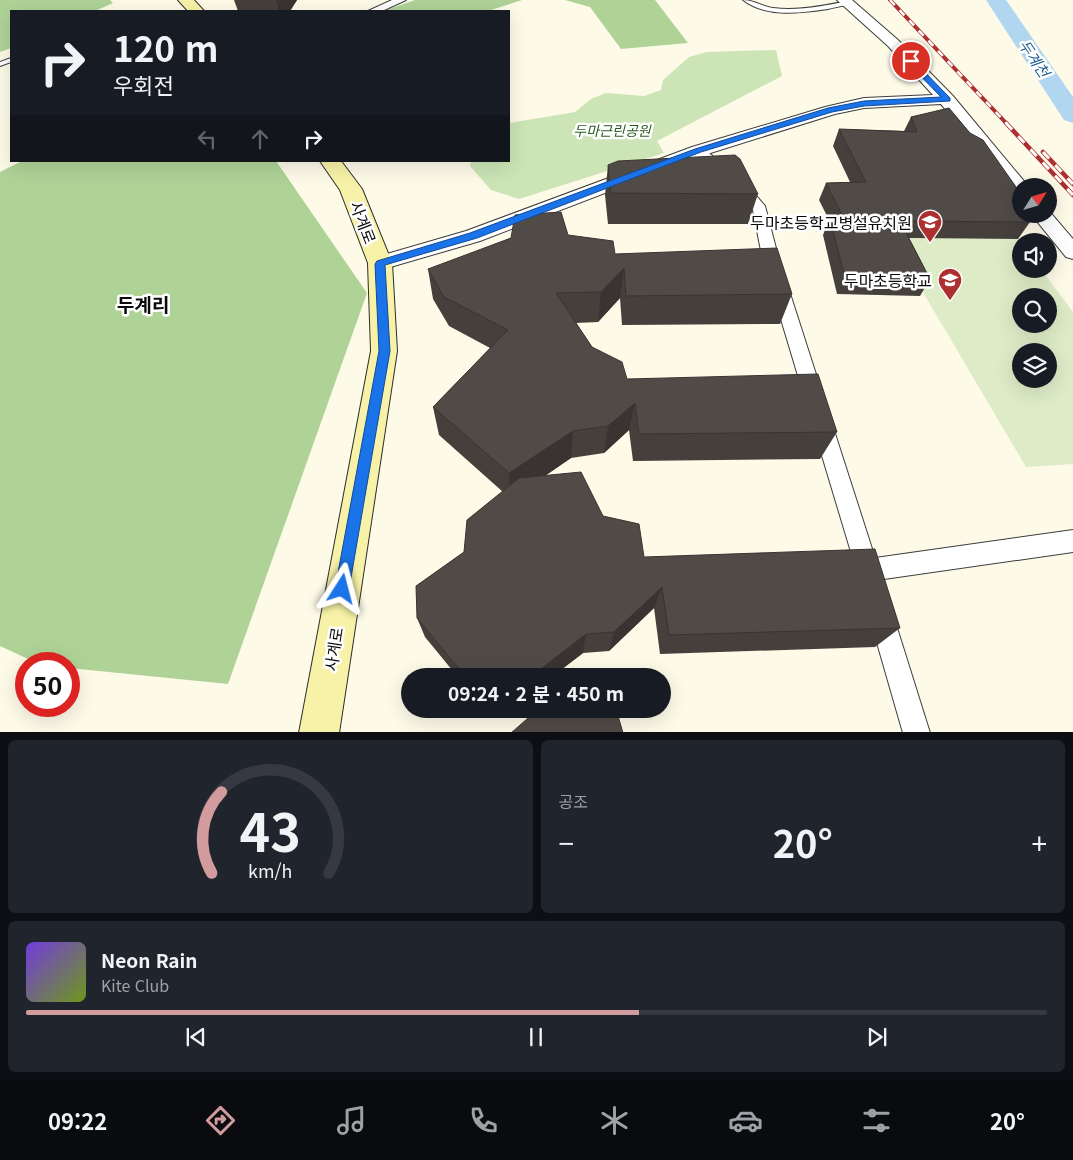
<!DOCTYPE html>
<html lang="ko">
<head>
<meta charset="utf-8">
<style>
	:root { --surface:#171b24; --page:#20242c; --text:#f1f3f6; --muted:#9ea1a6; --line:#363941; --accent:#d29b9d }
	body { margin:0; font-family:Georgia,"Noto Sans KR",serif; background:var(--page); color:var(--text); height:100vh; display:flex; flex-direction:column; font-size:19px; white-space:nowrap }
	* { box-sizing:border-box; margin:0 }
	p { font-size:16px; color:var(--muted) }
	.icon { flex:none; width:28px; height:28px; fill:none; stroke:currentColor; stroke-width:2; stroke-linecap:round; stroke-linejoin:round }
	.map { position:relative; height:732px; overflow:hidden }
	.drawer { display:flex; flex-direction:column; gap:8px; padding:8px; background:#0d0f14; flex:1 }
	.drawer>* { flex:none }
	.guide { position:absolute; left:10px; top:10px; width:500px; height:152px; border-radius:0px; box-shadow:0 5px 20px #0002; background:#171b24; color:var(--text); overflow:hidden }
	.needle { width:32px; rotate:53deg }
	.buttons { position:absolute; left:1012px; top:178px; display:grid; gap:10px }
	.buttons a { display:grid; place-items:center; width:45px; height:45px; border-radius:50%; background:var(--surface); box-shadow:0 5px 20px #0002; font-size:25px }
	.speed { position:absolute; left:15px; top:652px; display:flex; gap:10px; font-size:25px; font-weight:700; text-align:center }
	.speed>* { display:grid; place-content:center; width:65px; height:65px; border-radius:50%; background:var(--surface); box-shadow:0 5px 20px #0002; line-height:1 }
	.speed .limit { border:8px solid #d22; background:#fff; color:#111 }
	.pin { position:absolute; display:grid; place-items:center; width:42px; height:42px; color:#fff; margin:-21px; border:2px solid #fff; border-radius:50%; box-shadow:0 1px 5px #0007 }
	.me { position:absolute; width:55px; margin:-28px; rotate:9deg; stroke-linejoin:round; filter:drop-shadow(0 0 4px #0008) }
	.turn { display:flex; align-items:center; gap:18px; height:105px; padding:0 20px; font-size:22px }
	.turn .icon { width:65px; height:65px; stroke-width:2.5 }
	.turn b { display:block; font-size:35px; line-height:42px }
	.lanes { display:flex; align-items:center; height:48px; padding:0 20px; background:#0003; justify-content:center; gap:25px; direction:ltr }
	.lanes .off { opacity:.35 }
	.big { font-size:38px; font-weight:700; line-height:1.1 }
	.drawer .tile { flex:1; display:flex; flex-direction:column; justify-content:center; gap:8px; min-width:0; padding:0 18px; border-radius:8px; background:var(--page) }
	.drawer .dial { align-items:center; gap:0 }
	.dial svg { height:130px; overflow:visible; fill:none; stroke:var(--line); stroke-width:7; stroke-linecap:round; text-anchor:middle }
	.dial text { fill:var(--text); stroke:none }
	.song { display:flex; align-items:center; gap:15px }
	.cover { width:60px; height:60px; border-radius:8px; background:linear-gradient(135deg,hsl(260 70% 55%),hsl(80 70% 35%)) }
	.played { height:5px; border-radius:2px; background:linear-gradient(90deg,var(--accent) 60%,var(--line) 60%) }
	.keys { display:flex; justify-content:space-around; direction:ltr }
	.heat { display:flex; justify-content:space-between; align-items:center; font-size:28px; direction:ltr }
	.drawer .tiles { flex:1; display:grid; gap:8px; grid-template-columns:1fr 1fr }
	.tile:last-child { grid-column:span 2 }
	.trip { position:absolute; left:401px; top:668px; width:270px; height:50px; border-radius:25px; background:var(--surface); box-shadow:0 5px 20px #0002; font-weight:700; line-height:50px; text-align:center }
	.tabs { display:flex; height:80px; justify-content:space-around; align-items:center; background:#090b0e; color:var(--muted) }
	.tabs .icon { width:35px; height:35px }
	.tabs .selected { color:var(--accent) }
	.tabs b { font-size:22px; color:var(--text) }
	.map>svg:first-child { display:block }
</style>
</head>
<body>
<div class="map">
<svg width="1073" height="733" viewBox="0 0 1073 733">
	<rect width="100%" height="100%" fill="#fdfae8"/>
	<polygon fill="#cce4b6" points="776,50 782,76 657,141 664,153 519,199 491,190 470,166 471,161 509,161 509,123 575,112 591,99 606,93 644,96 661,90 663,80 689,57 707,52"/>
	<g fill="#afd397">
		<polygon points="0,0 110,0 113,3 95,11 11,11 11,48 0,52"/>
		<polygon points="415,0 522,0 488,11 383,11"/>
		<polygon points="565,0 655,0 688,43 621,49 590,7"/>
		<polygon points="22,161 276,161 367,293 228,684 69,668 69,664 39,664 0,646 0,172"/>
	</g>
	<path fill="#ddecc7" fill-rule="evenodd" d="M 891,238 L 1018,239 L 1021,243 L 1021,269 L 1041,269 L 1073,312 L 1073,464 L 1026,467 ZM 1021,296 L 1049,296 L 1049,324 L 1021,324 ZM 1021,351 L 1049,351 L 1049,379 L 1021,379 Z"/>
	<g fill="none" stroke-linecap="round" stroke-linejoin="round">
		<polygon fill="#b1d6f0" fill-rule="evenodd" points="986,0 1006,0 1073,97 1073,123 1064,120"/>
		<defs>
			<g id="service">
				<path d="M 743,0 C 754,0 763,7 773,8 C 799,11 823,6 848,1 L 851,3 C 844,6 835,7 828,9 C 801,13 766,18 743,0 Z"/>
				<polygon points="11,58 11,62 0,66 0,62"/>
			</g>
			<g id="minor">
				<polygon points="392,0 406,0 382,11 368,11"/>
				<polygon points="698,147 703,148 746,184 765,206 778,256 875,558 1073,530 1073,552 877,580 868,585 860,582 762,256 753,210 736,190 693,154 691,151"/>
				<polygon points="881,603 890,606 893,615 930,733 903,733 869,615 872,606"/>
			</g>
			<g id="tertiary">
				<polygon points="837,0 852,0 898,40 953,96 1028,186 1021,186 1021,196 1014,194 941,104 864,108 835,114 704,155 480,241 380,270 373,268 370,263 373,258 466,231 692,147 825,107 864,98 933,95 888,46"/>
				<polygon points="1049,211 1073,239 1073,259 1066,257 1031,214 1049,214"/>
			</g>
			<g id="secondary">
				<polygon points="178,0 194,0 204,11 188,11"/>
				<polygon points="320,161 341,161 362,189 392,263 397,351 339,733 299,733 371,351 368,263 340,190"/>
			</g>
		</defs>
		<use href="#service" stroke="#3d3d3d" stroke-width="2"/>
		<use href="#minor" stroke="#3d3d3d" stroke-width="2"/>
		<use href="#tertiary" stroke="#3d3d3d" stroke-width="2"/>
		<use href="#secondary" stroke="#2c2c2c" stroke-width="2"/>
		<use href="#service" fill="#fff" fill-rule="evenodd"/>
		<use href="#minor" fill="#fff" fill-rule="evenodd"/>
		<use href="#tertiary" fill="#fff" fill-rule="evenodd"/>
		<use href="#secondary" fill="#f8f2a8" fill-rule="evenodd"/>
		<defs>
			<polyline id="rail-far1" points="890,0 1007,124"/>
			<g id="rail">
				<polyline points="1006,123 1073,195"/>
				<polyline points="1043,152 1073,184"/>
			</g>
		</defs>
		<use href="#rail-far1" stroke="#ad2f30" stroke-width="4"/>
		<use href="#rail" stroke="#ad2f30" stroke-width="4.5"/>
		<use href="#rail-far1" stroke="#fff" stroke-width="2.5" stroke-dasharray="7" stroke-linecap="butt"/>
		<use href="#rail" stroke="#fff" stroke-width="3" stroke-dasharray="9" stroke-linecap="butt"/>
	</g>
	<g fill="#46403d">
		<polygon points="234,0 297,0 290,11 238,11"/>
		<polygon points="911,117 1030,222 1018,239 909,238 930,279 920,296 837,294 823,235 829,220 819,200 826,183 850,182 833,146 839,129 904,131"/>
		<polygon points="608,165 758,194 748,224 608,224 605,195"/>
		<polygon points="568,235 615,254 792,294 780,324 622,325 620,298 598,322 576,323 592,347 627,379 837,432 820,459 633,461 629,430 604,453 571,458 545,476 603,516 644,557 900,628 875,647 660,654 654,608 609,651 583,653 553,676 457,676 425,637 417,618 464,552 503,492 439,435 433,407 490,348 449,326 433,299 428,269"/>
	</g>
	<g fill="#393432">
		<polygon points="276,0 297,0 290,11 279,11"/>
		<polygon points="624,268 620,298 598,322 601,292"/>
		<polygon points="635,403 629,430 604,453 608,426"/>
		<polygon points="573,431 571,458 510,499 509,473"/>
		<polygon points="662,587 654,608 609,651 614,632"/>
		<polygon points="586,634 583,653 553,676 532,676"/>
	</g>
	<g fill="#514b47" stroke="#393432">
		<polygon points="949,108 970,133 983,140 1021,194 1021,214 1032,214 1030,222 900,221 930,279 845,278 830,218 842,215 826,183 866,182 839,129 917,132 911,117"/>
		<polygon points="735,155 740,159 758,194 611,193 608,165 618,161"/>
		<polygon points="561,212 568,235 613,241 615,254 777,248 792,294 626,296 624,268 601,292 556,293 592,347 622,362 627,379 818,374 837,432 639,434 635,403 608,426 573,431 509,473 433,407 508,330 444,297 428,269 511,238 515,215"/>
		<polygon points="581,472 603,516 639,524 644,557 875,549 900,628 669,635 662,587 614,632 586,634 532,676 465,676 417,618 416,586 464,552 467,520 519,478"/>
		<polygon points="575,709 616,709 623,733 511,733 535,712"/>
	</g>
	<polygon fill="#1a73e8" stroke="#114b97" points="908,60 913,60 950,98 950,101 864,106 832,112 701,152 477,238 385,265 390,351 349,589 347,594 342,596 337,594 335,589 379,351 375,264 377,261 470,233 695,149 828,108 864,101 941,97 908,63"/>
	<defs>
		<symbol id="school-pin" viewBox="-11 -11 22 30"><path d="M0 17L-7.5 6A9.5 9.5 0 1 1 7.5 6Z" fill="#ad2f30" stroke="#fff"/><path d="M0-5L7-2L0 1L-7-2ZM-4 1L0 2.5L4 1V4Q0 6-4 4Z" fill="#fff"/></symbol>
	</defs>
	<g fill-rule="evenodd">
		<use href="#school-pin" x="916" y="208" width="28" height="38"/>
		<use href="#school-pin" x="936" y="266" width="28" height="38"/>
	</g>
	<g text-anchor="middle" dominant-baseline="central" stroke-width="5" stroke-linejoin="round" paint-order="stroke">
		<g font-size="14" font-style="italic" fill="#2b5b21" stroke="#fff">
			<text x="612" y="130">두마근린공원</text>
		</g>
		<g font-size="15" font-style="italic" fill="#1f5a8f" stroke="#fff">
			<text transform="translate(1035 58) rotate(56)">두계천</text>
		</g>
		<g font-size="16" fill="#0a0a0a" stroke="#fff">
			<text transform="translate(364 222) rotate(69)">사계로</text>
			<text transform="translate(333 649) rotate(-81)">사계로</text>
		</g>
		<g font-size="16" fill="#0a0a0a" stroke="#fff" text-anchor="end">
			<text x="912" y="222">두마초등학교병설유치원</text>
			<text x="932" y="280">두마초등학교</text>
		</g>
		<g font-size="19" font-weight="bold" fill="#0a0a0a" stroke="#fff">
			<text x="143" y="303">두계리</text>
		</g>
	</g>
</svg>
<div class="buttons">
<a><svg class="needle" viewBox="-14 -14 28 28"><path d="M0-13l5 13h-10z" fill="#e53935"/><path d="M0 13l5-13h-10z" fill="#9ea1a6"/></svg></a>
<a><svg class="icon" aria-label="sound" viewBox="0 0 24 24"><path d="M4 9h4l5-4v14l-5-4H4zM17 9q2 3 0 6"/></svg></a>
<a><svg class="icon" aria-label="search" viewBox="0 0 24 24"><circle cx="10" cy="10" r="6"/><path d="M15 15l6 6"/></svg></a>
<a><svg class="icon" aria-label="layers" viewBox="0 0 24 24"><path d="M12 4l9 5-9 5-9-5zM3 14l9 5 9-5"/></svg></a>
</div>
<div class="speed"><div class="limit">50</div></div>
<div class="pin" style="left:911px;top:61px;background:#d93025"><svg class="icon" aria-label="arrive" viewBox="0 0 24 24"><path d="M6 21V4h12l-3 4 3 4H6"/></svg></div>
<svg class="me" style="left:342px;top:589px" viewBox="-20 -20 40 40"><path d="M0-17L14 15 0 8-14 15z" fill="#1a73e8" stroke="#fff" stroke-width="4"/></svg>
<div class="trip">09:24 · 2 분 · 450 m</div>
<div class="guide">
<div class="turn"><svg class="icon" aria-label="right" viewBox="0 0 24 24"><path d="M7 20v-9h11M14 6l5 5-5 5"/></svg><div><b>120 m</b>우회전</div></div>
<div class="lanes"><svg class="icon off" aria-label="left" viewBox="0 0 24 24"><path d="M17 20v-9H6M10 6l-5 5 5 5"/></svg><svg class="icon off" aria-label="ahead" viewBox="0 0 24 24"><path d="M12 20V5M6 11l6-6 6 6"/></svg><svg class="icon" aria-label="right" viewBox="0 0 24 24"><path d="M7 20v-9h11M14 6l5 5-5 5"/></svg></div>
</div>
</div>
<section class="drawer">
<div class="tiles">
<div class="tile dial"><svg viewBox="0 0 100 80">
<path d="M14 69A42 42 0 1 1 86 69"/>
<path d="M14 69A42 42 0 0 1 20 19" stroke="#d29b9d"/>
<text x="50" y="56" font-size="32" font-weight="700">43</text>
<text x="50" y="72" font-size="11">km/h</text>
</svg></div>
<div class="tile"><p>공조</p>
<div class="heat"><a>−</a><b class="big">20°</b><a>+</a></div>
</div>
<div class="tile">
<div class="song"><i class="cover"></i><div><b>Neon Rain</b><p>Kite Club</p></div></div>
<div class="played"></div>
<div class="keys"><svg class="icon" aria-label="previous" viewBox="0 0 24 24"><path d="M18 5L8 12l10 7zM5 5v14"/></svg><svg class="icon" aria-label="pause" viewBox="0 0 24 24"><path d="M8 5v14M16 5v14"/></svg><svg class="icon" aria-label="next" viewBox="0 0 24 24"><path d="M6 5l10 7-10 7zM19 5v14"/></svg></div>
</div>
</div>
</section>
<nav class="tabs">
<b>09:22</b>
<svg class="icon selected" aria-label="directions" viewBox="0 0 24 24"><path d="M12 3l9 9-9 9-9-9zM9 14v-3h6M13 9l2 2-2 2"/></svg>
<svg class="icon" aria-label="music" viewBox="0 0 24 24"><path d="M9 18V5l10-2v13"/><circle cx="6" cy="18" r="3"/><circle cx="16" cy="16" r="3"/></svg>
<svg class="icon" aria-label="phone" viewBox="0 0 24 24"><path d="M5 4h4l2 5-3 2q2 4 5 5l2-3 5 2v4C11 20 4 13 5 4z"/></svg>
<svg class="icon" aria-label="climate" viewBox="0 0 24 24"><path d="M12 3v18M4 7l16 10M4 17L20 7"/></svg>
<svg class="icon" aria-label="car" viewBox="0 0 24 24"><path d="M5 17H2v-5l4-1 3-4h7l3 4 3 1v5h-3M9 17h6M6 11h13"/><circle cx="7" cy="17" r="2"/><circle cx="17" cy="17" r="2"/></svg>
<svg class="icon" aria-label="filters" viewBox="0 0 24 24"><path d="M4 7h16M4 17h16"/><circle cx="9" cy="7" r="2"/><circle cx="15" cy="17" r="2"/></svg>
<b>20°</b>
</nav>
</body>
</html>
